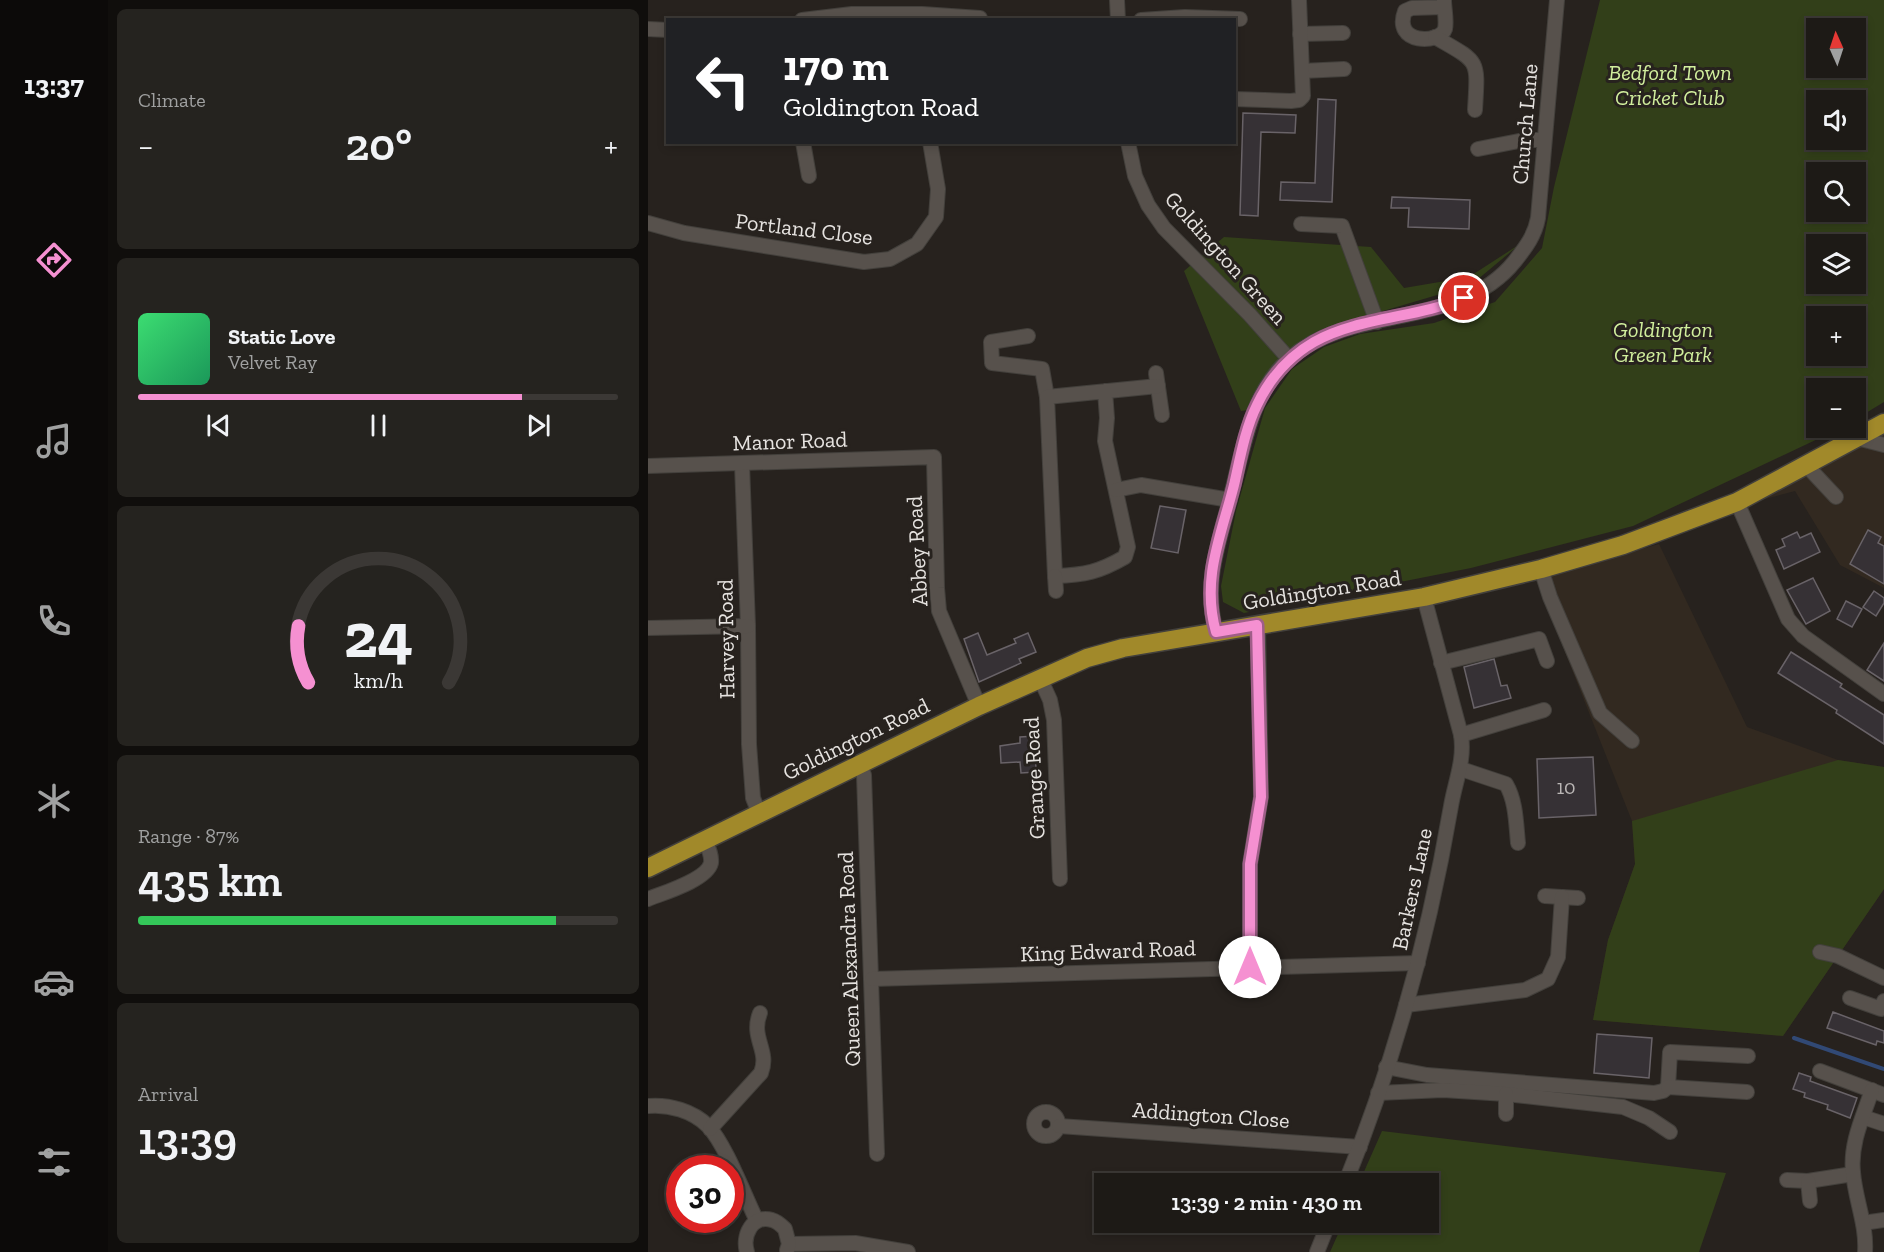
<!DOCTYPE html>
<html lang="en">
<head>
<meta charset="utf-8">
<style>
	:root { --surface:#1d1a16; --page:#25231f; --text:#f1f3f6; --muted:#a0a1a1; --line:#3b3835; --accent:#f590d1 }
	body { margin:0; font-family:"Zilla Slab",serif; background:var(--page); color:var(--text); height:100vh; display:flex; flex-direction:column; font-size:22px; white-space:nowrap }
	* { box-sizing:border-box; margin:0 }
	p { font-size:20px; color:var(--muted) }
	.icon { flex:none; width:33px; height:33px; fill:none; stroke:currentColor; stroke-width:2; stroke-linecap:round; stroke-linejoin:round }
	.map { position:relative; flex:1; overflow:hidden }
	.panel { display:flex; flex-direction:column; gap:9px; padding:9px; background:#100e0c; width:540px }
	.panel>* { flex:none }
	.top-card { position:absolute; left:18px; top:18px; width:570px; height:126px; border-radius:0px; box-shadow:0 3px 9px #0003,0 0 0 2px var(--line); background:#202124; color:#fff; overflow:hidden }
	.needle { width:39px; rotate:357deg }
	.fabs { position:absolute; left:1158px; top:18px; display:grid; gap:12px }
	.fabs a { display:grid; place-items:center; width:60px; height:60px; border-radius:0px; background:var(--surface); box-shadow:0 3px 9px #0003,0 0 0 2px var(--line); font-size:30px }
	.speed { position:absolute; left:18px; top:1155px; display:flex; gap:12px; font-size:30px; font-weight:700; text-align:center }
	.speed>* { display:grid; place-content:center; width:78px; height:78px; border-radius:50%; background:var(--surface); box-shadow:0 3px 9px #0003,0 0 0 2px var(--line); line-height:1 }
	.speed .limit { border:9px solid #d22; background:#fff; color:#111 }
	.pin { position:absolute; display:grid; place-items:center; width:51px; height:51px; color:#fff; margin:-26px; border:3px solid #fff; border-radius:50%; box-shadow:0 2px 6px #0007 }
	.me { position:absolute; width:66px; margin:-33px; rotate:0deg; stroke-linejoin:round; filter:drop-shadow(0 0 4px #0008) }
	.turn { display:flex; align-items:center; gap:21px; height:126px; padding:0 18px; font-size:27px }
	.turn .icon { width:78px; height:78px; stroke-width:2.5 }
	.turn b { display:block; font-size:42px; line-height:51px }
	.big { font-size:45px; font-weight:600; line-height:1.1 }
	.panel .widget { flex:1; display:flex; flex-direction:column; justify-content:center; gap:9px; min-width:0; padding:0 21px; border-radius:9px; background:var(--page) }
	.panel .dial { align-items:center; gap:0 }
	.dial svg { height:156px; overflow:visible; fill:none; stroke:var(--line); stroke-width:7; stroke-linecap:round; text-anchor:middle }
	.dial text { fill:var(--text); stroke:none }
	.song { display:flex; align-items:center; gap:18px }
	.cover { width:72px; height:72px; border-radius:9px; background:linear-gradient(135deg,hsl(140 70% 55%),hsl(150 70% 35%)) }
	.played { height:6px; border-radius:3px; background:linear-gradient(90deg,var(--accent) 80%,var(--line) 80%) }
	.keys { display:flex; justify-content:space-around; direction:ltr }
	.heat { display:flex; justify-content:space-between; align-items:center; font-size:33px; direction:ltr }
	.charge { height:9px; border-radius:4px; background:linear-gradient(90deg,#34c759 87%,var(--line) 0) }
	.trip { position:absolute; left:446px; top:1173px; width:345px; height:60px; border-radius:0px; background:var(--surface); box-shadow:0 3px 9px #0003,0 0 0 2px var(--line); font-weight:600; line-height:60px; text-align:center }
	main { display:flex; flex:1; min-height:0 }
	.menu { display:flex; flex-direction:column; width:108px; justify-content:space-around; align-items:center; background:#0c0a09; color:var(--muted) }
	.menu .icon { width:42px; height:42px }
	.menu .on { color:var(--accent) }
	.menu b { font-size:27px; color:var(--text) }
	.map>svg:first-child { display:block }
</style>
</head>
<body>
<main>
<nav class="menu">
<b>13:37</b>
<svg class="icon on" aria-label="directions" viewBox="0 0 24 24"><path d="M12 3l9 9-9 9-9-9zM9 14v-3h6M13 9l2 2-2 2"/></svg>
<svg class="icon" aria-label="music" viewBox="0 0 24 24"><path d="M9 18V5l10-2v13"/><circle cx="6" cy="18" r="3"/><circle cx="16" cy="16" r="3"/></svg>
<svg class="icon" aria-label="phone" viewBox="0 0 24 24"><path d="M5 4h4l2 5-3 2q2 4 5 5l2-3 5 2v4C11 20 4 13 5 4z"/></svg>
<svg class="icon" aria-label="climate" viewBox="0 0 24 24"><path d="M12 3v18M4 7l16 10M4 17L20 7"/></svg>
<svg class="icon" aria-label="car" viewBox="0 0 24 24"><path d="M5 17H2v-5l4-1 3-4h7l3 4 3 1v5h-3M9 17h6M6 11h13"/><circle cx="7" cy="17" r="2"/><circle cx="17" cy="17" r="2"/></svg>
<svg class="icon" aria-label="filters" viewBox="0 0 24 24"><path d="M4 7h16M4 17h16"/><circle cx="9" cy="7" r="2"/><circle cx="15" cy="17" r="2"/></svg>
</nav>
<section class="panel">
<div class="widget"><p>Climate</p>
<div class="heat"><a>−</a><b class="big">20°</b><a>+</a></div>
</div>
<div class="widget">
<div class="song"><i class="cover"></i><div><b>Static Love</b><p>Velvet Ray</p></div></div>
<div class="played"></div>
<div class="keys"><svg class="icon" aria-label="previous" viewBox="0 0 24 24"><path d="M18 5L8 12l10 7zM5 5v14"/></svg><svg class="icon" aria-label="pause" viewBox="0 0 24 24"><path d="M8 5v14M16 5v14"/></svg><svg class="icon" aria-label="next" viewBox="0 0 24 24"><path d="M6 5l10 7-10 7zM19 5v14"/></svg></div>
</div>
<div class="widget dial"><svg viewBox="0 0 100 80">
<path d="M14 69A42 42 0 1 1 86 69"/>
<path d="M14 69A42 42 0 0 1 9 40" stroke="#f590d1"/>
<text x="50" y="56" font-size="32" font-weight="700">24</text>
<text x="50" y="72" font-size="11">km/h</text>
</svg></div>
<div class="widget"><p>Range · 87%</p><b class="big">435 km</b><div class="charge"></div></div>
<div class="widget"><p>Arrival</p><b class="big">13:39</b></div>
</section>
<div class="map">
<svg width="1236" height="1252" viewBox="0 0 1236 1252">
	<rect width="100%" height="100%" fill="#27221e"/>
	<g fill="#322920">
		<polygon points="1236,432 1236,588 1192,565 1147,491 1099,504"/>
		<polygon points="1011,544 1099,727 1190,760 1236,767 1236,889 1135,1036 945,1020 960,940 987,864 984,821 888,579"/>
	</g>
	<g fill="#323f19" fill-rule="evenodd">
		<path d="M 952,0 L 1236,0 L 1236,402 L 1208,419 L 1208,388 L 1168,388 L 1168,428 L 1193,428 L 985,526 L 823,568 L 596,613 L 575,602 L 573,586 L 588,511 L 617,408 L 644,369 L 676,347 L 712,334 L 786,323 L 847,302 L 894,248 L 906,187 ZM 1208,28 L 1208,68 L 1168,68 L 1168,28 ZM 1168,100 L 1208,100 L 1208,140 L 1168,140 ZM 1168,172 L 1208,172 L 1208,212 L 1168,212 ZM 1168,244 L 1208,244 L 1208,284 L 1168,284 ZM 1168,316 L 1208,316 L 1208,356 L 1168,356 Z"/>
		<polygon points="576,237 723,247 756,288 821,277 872,244 823,285 681,327 655,340 626,365 600,410 593,411 536,271"/>
		<polygon points="1190,760 1236,767 1236,889 1135,1036 945,1020 960,940 987,864 984,821"/>
		<polygon points="734,1131 1078,1173 1051,1252 682,1252 695,1223 780,1222 780,1184 711,1183"/>
	</g>
	<g fill="none" stroke-linecap="round" stroke-linejoin="round">
		<polyline stroke="#314975" stroke-width="4" points="1146,1038 1236,1069"/>
	</g>
	<g fill="#363135" stroke="#696368" stroke-width="1.5">
		<polygon points="670,99 688,100 684,202 632,200 633,182 667,183"/>
		<polygon points="595,113 648,115 647,133 613,132 610,216 592,215"/>
		<polygon points="744,197 822,200 821,229 760,227 761,208 743,208"/>
		<polygon points="512,506 538,510 530,553 503,548"/>
		<polygon points="1220,530 1233,537 1230,543 1236,546 1236,584 1202,564"/>
		<polygon points="1149,532 1152,538 1163,533 1172,552 1136,569 1128,550 1137,546 1134,539"/>
		<polygon points="1165,578 1182,611 1158,624 1139,590"/>
		<polygon points="1226,591 1236,598 1236,603 1228,616 1215,607"/>
		<polygon points="1198,601 1214,609 1204,627 1189,619"/>
		<polygon points="330,633 339,655 368,643 366,639 380,633 388,652 371,659 373,663 331,682 316,639"/>
		<polygon points="1236,643 1236,681 1219,670"/>
		<polygon points="1143,652 1194,684 1192,687 1236,715 1236,744 1188,713 1189,710 1130,673"/>
		<polygon points="846,659 853,686 859,685 863,698 826,708 816,667"/>
		<polygon points="387,736 388,772 373,773 372,762 353,763 352,746 372,743 372,737"/>
		<polygon points="945,757 948,815 891,818 889,759"/>
		<polygon points="1185,1012 1236,1031 1236,1043 1229,1041 1228,1045 1179,1028"/>
		<polygon points="949,1034 1004,1038 1001,1078 946,1073"/>
		<polygon points="1151,1073 1163,1077 1162,1081 1209,1098 1202,1118 1179,1109 1180,1105 1156,1097 1157,1093 1145,1089"/>
	</g>
	<g fill="none" stroke-linecap="round" stroke-linejoin="round">
		<defs>
			<g id="minor">
				<polyline points="469,0 470,20"/>
				<path d="M 796,0 C 796,9 799,20 797,29 C 792,44 744,45 757,11 L 764,8 L 796,7"/>
				<polyline points="154,20 204,14 274,14 332,18"/>
				<polyline points="493,20 537,17 592,19"/>
				<polyline points="0,29 20,30"/>
				<polyline points="652,34 695,33"/>
				<path d="M 787,37 C 832,63 830,58 827,110"/>
				<polyline points="654,71 696,69"/>
				<polyline points="586,99 643,101 651,100 655,96 651,0"/>
				<polyline points="155,142 161,176"/>
				<polyline points="480,142 487,176 500,205 516,228 602,315 641,359"/>
				<polyline points="830,149 876,140 896,140"/>
				<polyline points="0,223 36,233 216,262 242,259 269,244 288,217 290,189 282,142"/>
				<polyline points="653,224 694,226 729,322"/>
				<polyline points="380,336 343,342 344,363 394,369 399,397"/>
				<polyline points="508,373 514,415"/>
				<path d="M 457,391 L 459,418 L 457,441 L 480,547 L 477,557 C 451,572 437,575 407,576 L 399,397 L 510,386"/>
				<polyline points="1209,438 1236,445"/>
				<polyline points="94,464 100,626 101,744 105,798 111,813"/>
				<polyline points="1158,465 1188,497"/>
				<polyline points="0,466 286,457 289,588 291,611 331,706"/>
				<polyline points="468,490 493,485 582,500"/>
				<polyline points="1089,502 1140,619 1155,636 1236,694"/>
				<polyline points="893,569 902,597 952,713 984,741"/>
				<polyline points="407,576 408,591"/>
				<polyline points="0,628 100,626"/>
				<path d="M 568,632 C 555,583 570,546 582,499 C 595,451 602,393 641,359 C 704,303 811,331 867,261 C 878,247 887,235 890,218 L 909,0"/>
				<polyline points="793,663 891,639 899,661"/>
				<polyline points="392,678 402,700 406,720 412,879"/>
				<polyline points="813,735 896,710"/>
				<polyline points="211,764 216,775 229,1154"/>
				<path d="M 813,769 L 858,784 C 868,801 868,823 870,843"/>
				<polyline points="897,896 930,898"/>
				<path d="M 0,899 C 15,893 59,880 63,863 C 64,855 60,847 57,840"/>
				<polyline points="1172,952 1190,956 1236,978"/>
				<polyline points="602,967 602,864 613,797 610,625"/>
				<polyline points="224,979 770,963"/>
				<polyline points="1202,998 1233,1009 1236,1001"/>
				<polyline points="758,1005 877,990 900,979 910,957 914,897"/>
				<polyline points="738,1067 779,1075 1006,1093 1015,1091 1020,1087 1022,1052 1100,1056"/>
				<polyline points="1172,1071 1236,1095"/>
				<polyline points="1020,1087 1099,1092"/>
				<polyline points="730,1093 795,1090 858,1094 975,1107 1001,1118 1022,1132"/>
				<path d="M 0,1106 C 21,1104 45,1111 60,1126 C 78,1145 97,1197 109,1221"/>
				<circle cx="398" cy="1124" r="12"/>
				<polyline points="858,1114 858,1094"/>
				<polyline points="1215,1117 1236,1124"/>
				<polyline points="411,1126 712,1147"/>
				<path d="M 62,1129 L 113,1073 C 122,1050 102,1038 112,1013"/>
				<polyline points="1139,1180 1160,1181 1205,1174"/>
				<polyline points="1160,1181 1162,1201"/>
				<path d="M 697,1184 C 746,1063 781,935 803,806 C 807,782 817,760 813,735 L 776,597"/>
				<polyline points="1215,1223 1236,1220"/>
				<polyline points="141,1244 207,1243 260,1252"/>
				<path d="M 99,1252 C 94,1236 104,1214 124,1220 C 128,1221 134,1226 137,1229 L 141,1244 L 139,1250"/>
				<polyline points="669,1252 681,1222"/>
				<path d="M 1217,1252 C 1219,1225 1207,1199 1205,1172 C 1202,1143 1215,1117 1224,1090"/>
			</g>
			<polyline id="major" points="0,868 331,706 439,658 475,648 776,597 893,569 975,545 1089,502 1236,423"/>
		</defs>
		<use href="#minor" stroke="#43403c" stroke-width="16"/>
		<use href="#major" stroke="#43403c" stroke-width="21"/>
		<use href="#minor" stroke="#57514c" stroke-width="14"/>
		<use href="#major" stroke="#a1892a" stroke-width="18"/>
	</g>
	<g fill="none" stroke-linecap="round" stroke-linejoin="round">
		<defs>
			<path id="route" d="M 602,967 L 602,864 L 613,797 L 609,625 L 568,632 C 553,579 573,536 586,485 C 592,459 597,429 609,405 C 622,378 640,357 666,342 C 710,317 769,318 816,298"/>
		</defs>
		<use href="#route" stroke="#9f5e88" stroke-width="15"/>
		<use href="#route" stroke="#f590d1" stroke-width="10"/>
	</g>
	<g text-anchor="middle" dominant-baseline="central" stroke-width="6" stroke-linejoin="round" paint-order="stroke">
		<g font-size="20" fill="#bab6b5">
			<text x="918" y="787">10</text>
		</g>
		<g font-size="22" font-style="italic" fill="#d1ef9d" stroke="#27221e">
			<text x="1022" y="72">Bedford Town<tspan x="1022" dy="25">Cricket Club</tspan></text>
			<text x="1015" y="329">Goldington<tspan x="1015" dy="25">Green Park</tspan></text>
		</g>
		<g font-size="22" fill="#e6e3e0" stroke="#27221e">
			<text transform="translate(877 124) rotate(-85)">Church Lane</text>
			<text transform="translate(156 229) rotate(7)">Portland Close</text>
			<text transform="translate(578 258) rotate(48)">Goldington Green</text>
			<text transform="translate(142 441) rotate(-2)">Manor Road</text>
			<text transform="translate(269 551) rotate(-93)">Abbey Road</text>
			<text transform="translate(674 590) rotate(-9)">Goldington Road</text>
			<text transform="translate(78 639) rotate(-91)">Harvey Road</text>
			<text transform="translate(208 739) rotate(-26)">Goldington Road</text>
			<text transform="translate(386 778) rotate(-93)">Grange Road</text>
			<text transform="translate(764 889) rotate(-78)">Barkers Lane</text>
			<text transform="translate(460 951) rotate(-2)">King Edward Road</text>
			<text transform="translate(201 959) rotate(-92)">Queen Alexandra Road</text>
			<text transform="translate(563 1115) rotate(4)">Addington Close</text>
		</g>
	</g>
</svg>
<div class="fabs">
<a><svg class="needle" viewBox="-14 -14 28 28"><path d="M0-13l5 13h-10z" fill="#e53935"/><path d="M0 13l5-13h-10z" fill="#a0a1a1"/></svg></a>
<a><svg class="icon" aria-label="sound" viewBox="0 0 24 24"><path d="M4 9h4l5-4v14l-5-4H4zM17 9q2 3 0 6"/></svg></a>
<a><svg class="icon" aria-label="search" viewBox="0 0 24 24"><circle cx="10" cy="10" r="6"/><path d="M15 15l6 6"/></svg></a>
<a><svg class="icon" aria-label="layers" viewBox="0 0 24 24"><path d="M12 4l9 5-9 5-9-5zM3 14l9 5 9-5"/></svg></a>
<a>+</a>
<a>−</a>
</div>
<div class="speed"><div class="limit">30</div></div>
<div class="pin" style="left:816px;top:298px;background:#d93025"><svg class="icon" aria-label="arrive" viewBox="0 0 24 24"><path d="M6 21V4h12l-3 4 3 4H6"/></svg></div>
<svg class="me" style="left:602px;top:967px" viewBox="-20 -20 40 40"><circle r="19" fill="#fff"/><path d="M0-13L10 11 0 6-10 11z" fill="#f590d1"/></svg>
<div class="trip">13:39 · 2 min · 430 m</div>
<div class="top-card">
<div class="turn"><svg class="icon" aria-label="left" viewBox="0 0 24 24"><path d="M17 20v-9H6M10 6l-5 5 5 5"/></svg><div><b>170 m</b>Goldington Road</div></div>
</div>
</div>
</main>
</body>
</html>
